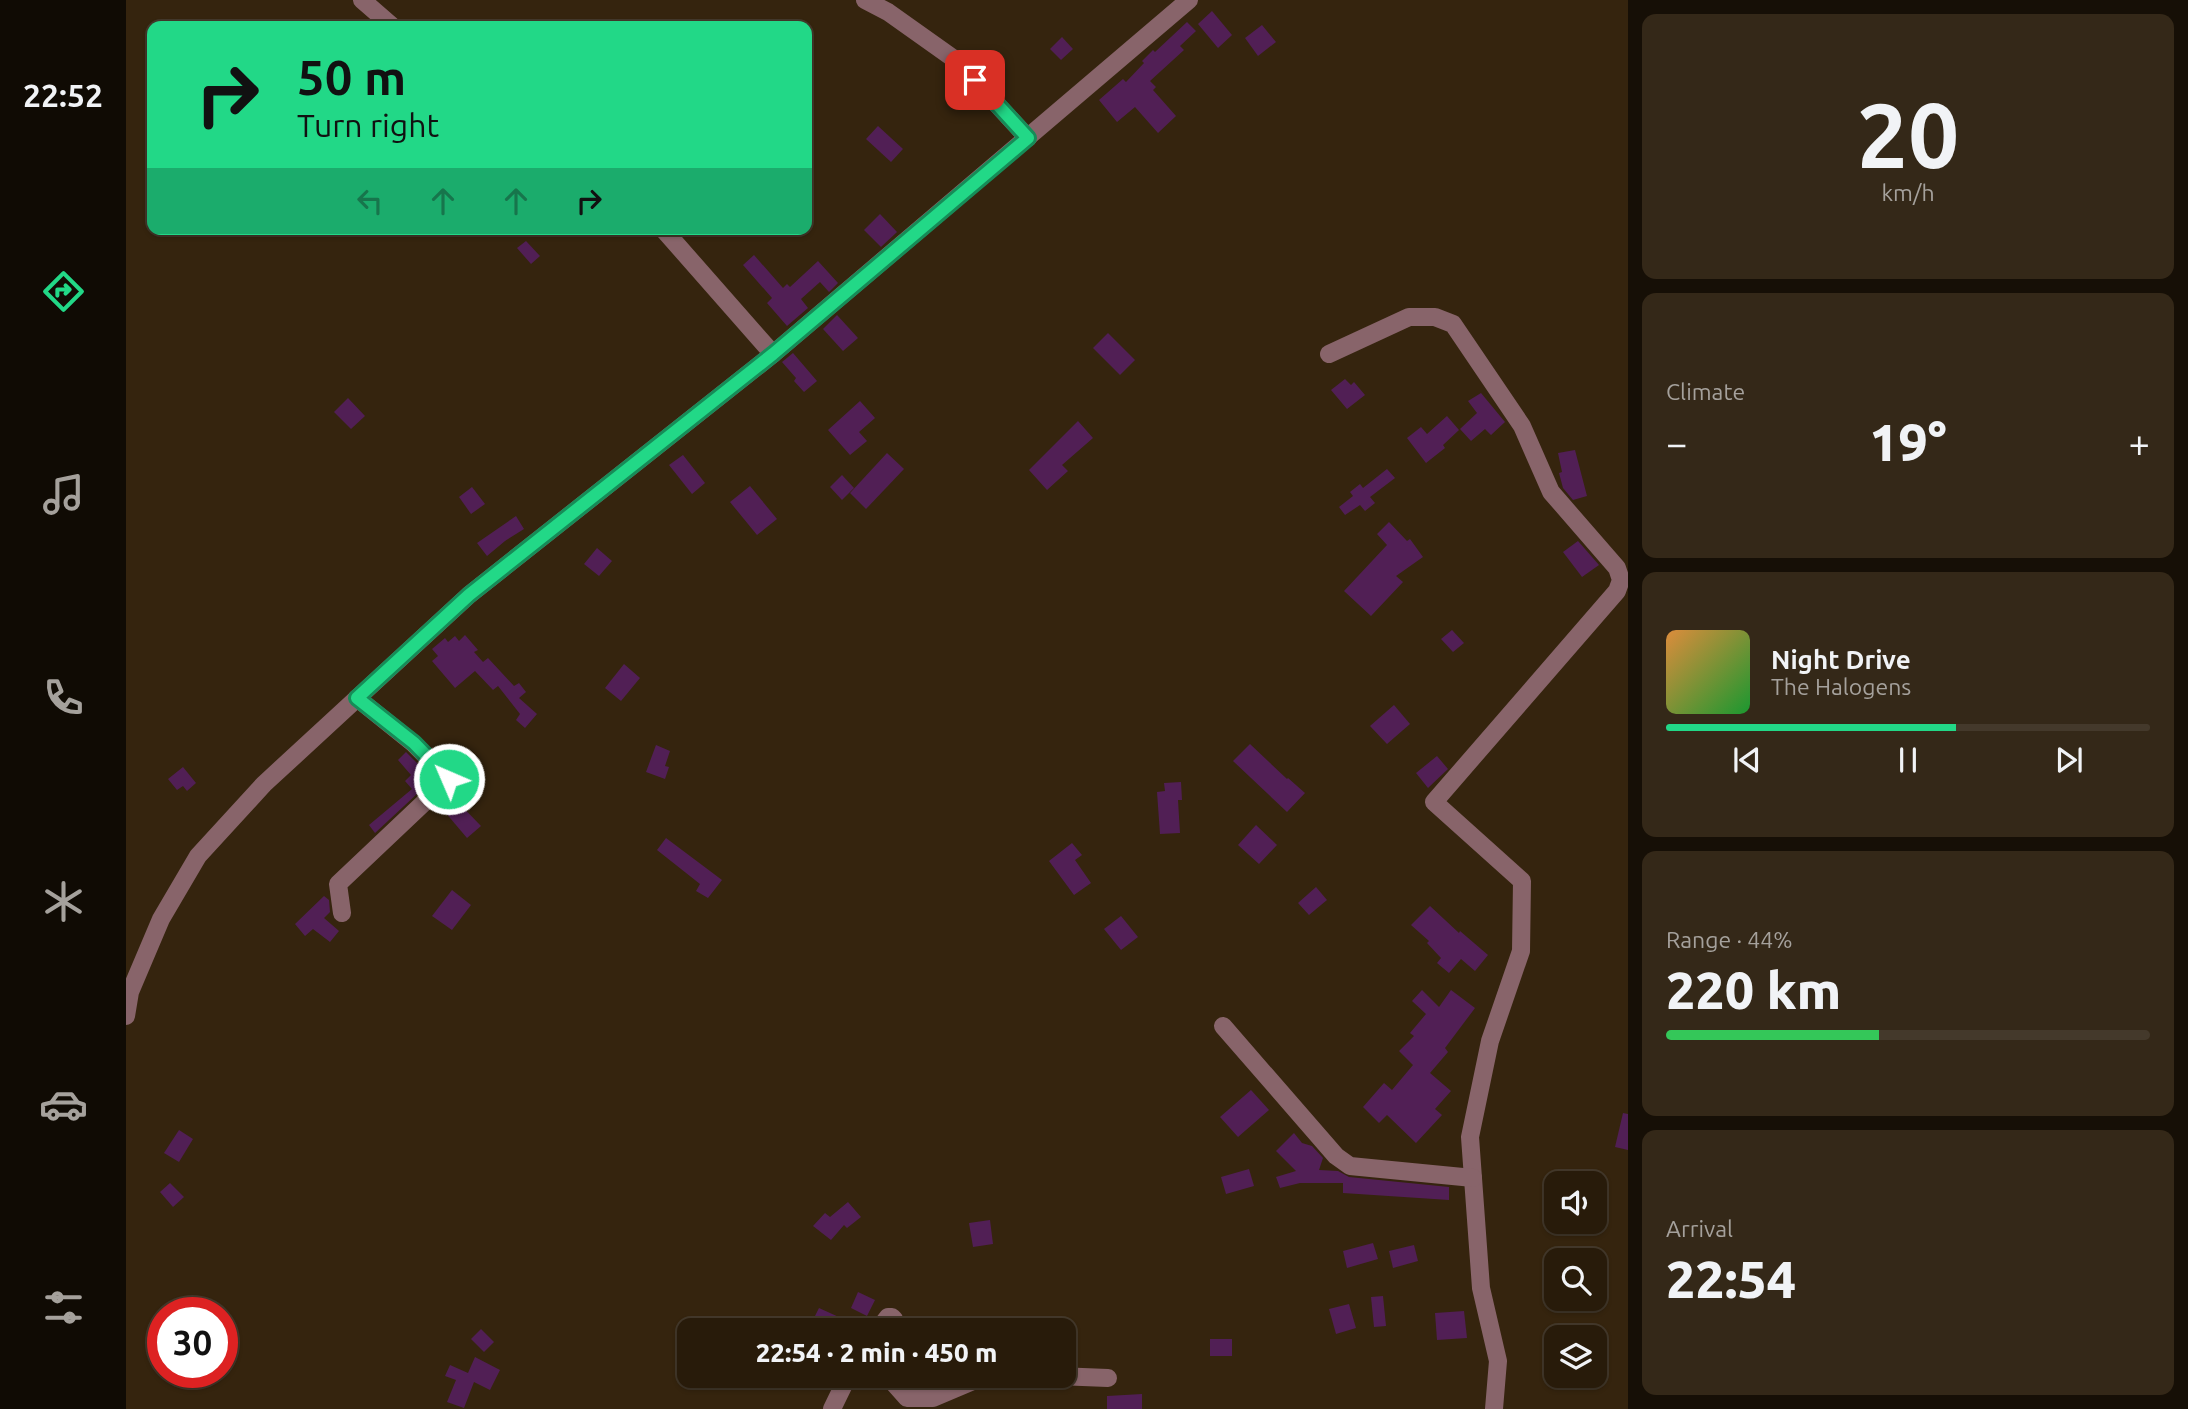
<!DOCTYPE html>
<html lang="en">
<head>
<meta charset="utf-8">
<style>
	:root { --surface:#281b0a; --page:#342818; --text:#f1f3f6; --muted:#a5a19c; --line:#44392b; --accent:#22d887 }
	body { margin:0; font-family:Ubuntu,sans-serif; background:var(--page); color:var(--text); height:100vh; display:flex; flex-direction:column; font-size:26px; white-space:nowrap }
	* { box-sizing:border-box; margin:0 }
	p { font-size:23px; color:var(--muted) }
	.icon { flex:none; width:38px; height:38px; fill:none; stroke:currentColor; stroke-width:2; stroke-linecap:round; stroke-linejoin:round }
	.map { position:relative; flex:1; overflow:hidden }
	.panel { display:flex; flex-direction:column; gap:14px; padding:14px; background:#160f06; width:560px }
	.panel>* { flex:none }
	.guide { position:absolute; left:21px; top:21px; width:665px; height:214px; border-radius:14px; box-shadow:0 2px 5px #0004,0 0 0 2px var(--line); background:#22d887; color:#111; overflow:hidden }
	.fabs { position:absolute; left:1418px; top:1171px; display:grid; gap:14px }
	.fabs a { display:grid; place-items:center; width:63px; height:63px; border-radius:14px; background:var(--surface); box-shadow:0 2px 5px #0004,0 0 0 2px var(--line); font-size:35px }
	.speed { position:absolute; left:21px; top:1297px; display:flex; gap:14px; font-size:35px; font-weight:700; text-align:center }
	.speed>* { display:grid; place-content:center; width:91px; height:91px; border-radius:50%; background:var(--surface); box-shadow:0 2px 5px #0004,0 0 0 2px var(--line); line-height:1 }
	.speed .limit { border:10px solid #d22; background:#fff; color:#111 }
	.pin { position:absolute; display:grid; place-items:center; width:60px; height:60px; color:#fff; margin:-30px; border-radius:14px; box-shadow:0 4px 10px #0006 }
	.me { position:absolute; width:77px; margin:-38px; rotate:315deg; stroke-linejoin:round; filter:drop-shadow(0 0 5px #0008) }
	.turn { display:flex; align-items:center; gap:24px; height:147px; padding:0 35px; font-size:32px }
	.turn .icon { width:91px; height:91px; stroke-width:2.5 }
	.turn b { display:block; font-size:49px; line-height:60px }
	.lanes { display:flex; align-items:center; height:66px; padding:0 35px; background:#0003; justify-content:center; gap:35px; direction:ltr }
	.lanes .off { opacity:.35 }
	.big { font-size:52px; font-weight:800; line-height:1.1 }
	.panel .widget { flex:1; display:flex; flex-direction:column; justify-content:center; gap:10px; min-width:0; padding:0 24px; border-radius:14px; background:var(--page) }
	.panel .dial { align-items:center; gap:0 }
	.dial b { font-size:91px; line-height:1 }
	.song { display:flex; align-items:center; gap:21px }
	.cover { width:84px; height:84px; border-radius:10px; background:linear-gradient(135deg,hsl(30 70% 55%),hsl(130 70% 35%)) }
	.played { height:7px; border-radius:4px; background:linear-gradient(90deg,var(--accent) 60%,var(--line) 60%) }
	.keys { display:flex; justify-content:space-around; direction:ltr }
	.heat { display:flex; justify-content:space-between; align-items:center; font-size:38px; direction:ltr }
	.charge { height:10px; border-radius:5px; background:linear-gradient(90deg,#34c759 44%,var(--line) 0) }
	.trip { position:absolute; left:551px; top:1318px; width:399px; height:70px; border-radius:14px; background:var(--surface); box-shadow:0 2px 5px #0004,0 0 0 2px var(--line); font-weight:800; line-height:70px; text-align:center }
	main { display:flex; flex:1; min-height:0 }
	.tab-bar { display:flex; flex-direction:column; width:126px; justify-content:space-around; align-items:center; background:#100b04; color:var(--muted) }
	.tab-bar .icon { width:49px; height:49px }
	.tab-bar .selected { color:var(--accent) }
	.tab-bar b { font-size:32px; color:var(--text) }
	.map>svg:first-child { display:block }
</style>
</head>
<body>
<main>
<nav class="tab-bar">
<b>22:52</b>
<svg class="icon selected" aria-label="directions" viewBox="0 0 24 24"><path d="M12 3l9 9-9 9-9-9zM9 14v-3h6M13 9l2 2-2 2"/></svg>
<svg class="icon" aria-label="music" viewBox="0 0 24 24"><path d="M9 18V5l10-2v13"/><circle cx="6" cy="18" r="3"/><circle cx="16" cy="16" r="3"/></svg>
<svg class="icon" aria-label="phone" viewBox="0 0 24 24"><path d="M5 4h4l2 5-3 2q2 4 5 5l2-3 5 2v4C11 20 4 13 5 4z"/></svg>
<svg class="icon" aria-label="climate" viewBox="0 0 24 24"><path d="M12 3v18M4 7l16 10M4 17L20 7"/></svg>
<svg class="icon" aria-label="car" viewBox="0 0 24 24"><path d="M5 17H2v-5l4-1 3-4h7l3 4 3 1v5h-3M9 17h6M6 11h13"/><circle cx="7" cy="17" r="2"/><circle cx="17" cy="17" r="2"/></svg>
<svg class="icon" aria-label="filters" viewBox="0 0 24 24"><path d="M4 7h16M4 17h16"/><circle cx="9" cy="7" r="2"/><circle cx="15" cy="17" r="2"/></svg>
</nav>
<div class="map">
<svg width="1502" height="1409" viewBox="0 0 1502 1409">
	<rect width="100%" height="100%" fill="#35240e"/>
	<g fill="#511f55">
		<polygon points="1086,11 1106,35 1092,48 1072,24"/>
		<polygon points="1061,22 1070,31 1054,46 1058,50 1024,81 1030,87 1027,90 1050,116 1032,133 1009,107 991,122 973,100 997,79 1000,82 1018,63 1016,61 1027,50 1029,52"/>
		<polygon points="1136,25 1150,42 1132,56 1119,38"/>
		<polygon points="936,37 947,49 935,60 924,49"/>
		<polygon points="752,126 777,149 765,162 740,139"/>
		<polygon points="754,214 771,232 755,247 738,230"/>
		<polygon points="400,241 414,256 405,264 391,248"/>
		<polygon points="628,255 657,288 661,284 664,287 692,261 712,283 703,292 694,282 675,299 682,308 661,326 641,303 646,298 617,265"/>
		<polygon points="711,315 732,338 717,351 697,329"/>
		<polygon points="982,333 1009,360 994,375 967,348"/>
		<polygon points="667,353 691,381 678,392 668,381 670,378 656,362"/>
		<polygon points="1219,379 1225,385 1228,382 1239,395 1221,409 1205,390"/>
		<polygon points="1355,393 1379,422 1365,435 1359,429 1345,441 1334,429 1351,413 1342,401"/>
		<polygon points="222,398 239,416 225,429 208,412"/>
		<polygon points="734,401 749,418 733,432 741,441 724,455 702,430"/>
		<polygon points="1321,416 1333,430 1317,445 1319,448 1300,463 1281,438 1295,427 1301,434"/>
		<polygon points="952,421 967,438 936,465 942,471 921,490 903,470"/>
		<polygon points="1449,450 1461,496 1447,500 1437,488 1433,473 1436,472 1432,453"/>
		<polygon points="761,453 778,469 740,509 724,493"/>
		<polygon points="557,455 579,483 566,494 543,465"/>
		<polygon points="1261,469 1269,478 1244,497 1249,503 1239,511 1234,505 1219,515 1213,507 1227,496 1224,492 1234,484 1237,488"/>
		<polygon points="716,475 728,488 716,500 704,487"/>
		<polygon points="624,486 651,519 631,535 604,502"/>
		<polygon points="346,487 359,504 345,514 333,497"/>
		<polygon points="390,516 398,529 379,541 361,556 351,543"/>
		<polygon points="1263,522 1281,541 1284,539 1297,557 1270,576 1277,582 1245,616 1218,591 1261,545 1251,534"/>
		<polygon points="1452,541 1473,565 1456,577 1437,552"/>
		<polygon points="471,548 486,561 473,576 458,564"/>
		<polygon points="1326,630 1338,643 1327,652 1315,639"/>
		<polygon points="339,635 352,650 348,652 357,662 362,658 388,686 393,683 400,692 393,698 411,714 399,728 390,720 394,714 372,686 367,690 349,671 329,688 306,661 312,656 306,649 319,638 322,642 329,636 333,641"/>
		<polygon points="498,664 514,678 495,701 479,688"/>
		<polygon points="1268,705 1284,724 1261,744 1244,726"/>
		<polygon points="1124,744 1161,779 1162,778 1179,793 1161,812 1107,761"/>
		<polygon points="530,745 544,751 539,766 543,767 539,779 520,772"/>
		<polygon points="280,752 307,779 249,833 243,825 286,789 279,781 285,775 272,760"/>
		<polygon points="1311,756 1322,769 1302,788 1290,773"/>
		<polygon points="57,767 70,783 61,791 57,786 51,790 42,779"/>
		<polygon points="1055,782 1056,800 1052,800 1054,833 1034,834 1031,792 1039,791 1038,783"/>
		<polygon points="324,794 355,826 341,838 313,805"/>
		<polygon points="1130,825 1151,845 1133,864 1112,845"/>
		<polygon points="540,838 596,880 582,898 570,891 574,884 531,850"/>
		<polygon points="946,843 956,855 949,860 965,883 948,895 923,861"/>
		<polygon points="1190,887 1201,900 1183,915 1172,903"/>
		<polygon points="326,890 345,905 326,930 306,916"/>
		<polygon points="198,896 203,900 204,912 198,918 213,931 204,942 187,929 179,936 169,924"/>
		<polygon points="1304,906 1333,933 1334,931 1362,955 1349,971 1335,959 1323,973 1311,963 1315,958 1301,943 1303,941 1285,925"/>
		<polygon points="995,916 1012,937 995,950 978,929"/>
		<polygon points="1296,990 1313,1007 1325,990 1349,1008 1319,1048 1322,1052 1304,1073 1325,1091 1309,1109 1316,1115 1290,1143 1261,1115 1253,1123 1237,1107 1258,1083 1266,1090 1287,1065 1273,1051 1288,1036 1284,1033 1300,1014 1286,1001"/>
		<polygon points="1125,1090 1143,1110 1112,1137 1094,1117"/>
		<polygon points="1497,1113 1502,1114 1502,1150 1489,1147"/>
		<polygon points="53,1130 67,1139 53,1162 38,1153"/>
		<polygon points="1168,1133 1176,1143 1186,1146 1197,1158 1193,1170 1212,1171 1223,1177 1323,1187 1323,1200 1217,1193 1217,1183 1174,1183 1154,1188 1150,1177 1170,1171 1150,1151"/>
		<polygon points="1123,1169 1128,1186 1100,1194 1095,1177"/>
		<polygon points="44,1183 58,1197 47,1207 34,1192"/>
		<polygon points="722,1202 735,1217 721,1228 718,1225 705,1240 687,1226 699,1213 704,1217"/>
		<polygon points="864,1220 867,1244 847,1247 843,1223"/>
		<polygon points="1247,1243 1252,1259 1221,1268 1217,1251"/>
		<polygon points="1288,1245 1292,1261 1267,1268 1263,1251"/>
		<polygon points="732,1292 749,1300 741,1316 725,1308"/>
		<polygon points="1257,1296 1260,1326 1248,1327 1245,1297"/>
		<polygon points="1223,1304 1230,1328 1210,1334 1203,1309"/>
		<polygon points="693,1308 715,1318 709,1330 682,1330"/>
		<polygon points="1338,1311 1341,1338 1311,1340 1309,1313"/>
		<polygon points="355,1329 368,1342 358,1352 345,1339"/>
		<rect x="1084" y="1339" width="22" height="17"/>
		<polygon points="349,1357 374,1370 364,1390 348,1382 338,1408 321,1402 330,1380 319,1376 324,1365 342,1373"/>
		<polygon points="1016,1394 1016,1409 981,1409 981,1396"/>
	</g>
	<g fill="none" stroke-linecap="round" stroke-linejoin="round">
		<g stroke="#88646a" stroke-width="18">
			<polyline points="236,0 266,26"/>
			<polyline points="739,0 762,12 831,61 902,138"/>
			<polyline points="537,229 647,354"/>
			<polyline points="1203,354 1283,317 1309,317 1327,324 1396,426 1425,492 1491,568 1495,580 1491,591 1308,802 1396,881 1395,951 1364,1041 1344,1137 1355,1288 1372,1361 1368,1409"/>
			<polyline points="216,913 212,884 323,779 287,743 231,698"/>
			<polyline points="1097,1026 1210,1156 1224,1166 1347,1178"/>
			<polyline points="752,1330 762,1317 766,1317 768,1319 766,1330"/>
			<polyline points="764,1376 765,1380 781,1398 807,1398 859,1376"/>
			<polyline points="931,1376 982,1378"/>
			<polyline points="706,1409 722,1376"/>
		</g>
		<polyline stroke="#88646a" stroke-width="18" points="0,1016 4,992 35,919 72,856 138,784 343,595 647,354 1063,0"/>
	</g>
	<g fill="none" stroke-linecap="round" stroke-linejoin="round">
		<defs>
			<polyline id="route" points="323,779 288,743 231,698 343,595 647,354 902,138 849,80"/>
		</defs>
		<use href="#route" stroke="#168c58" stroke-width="18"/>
		<use href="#route" stroke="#22d887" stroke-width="12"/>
	</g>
</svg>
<div class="fabs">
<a><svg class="icon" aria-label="sound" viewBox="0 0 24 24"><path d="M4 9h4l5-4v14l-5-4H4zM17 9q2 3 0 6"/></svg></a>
<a><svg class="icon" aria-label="search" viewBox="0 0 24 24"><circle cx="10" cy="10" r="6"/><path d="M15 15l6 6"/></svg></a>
<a><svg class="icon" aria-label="layers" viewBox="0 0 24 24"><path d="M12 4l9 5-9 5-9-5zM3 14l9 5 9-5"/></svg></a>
</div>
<div class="speed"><div class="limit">30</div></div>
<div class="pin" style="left:849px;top:80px;background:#d93025"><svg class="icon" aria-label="arrive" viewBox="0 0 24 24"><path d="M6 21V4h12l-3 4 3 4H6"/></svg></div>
<svg class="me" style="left:323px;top:779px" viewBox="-20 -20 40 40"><circle r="17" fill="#22d887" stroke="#fff" stroke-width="3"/><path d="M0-11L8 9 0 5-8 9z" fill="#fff"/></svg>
<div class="trip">22:54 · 2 min · 450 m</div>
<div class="guide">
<div class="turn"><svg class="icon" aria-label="right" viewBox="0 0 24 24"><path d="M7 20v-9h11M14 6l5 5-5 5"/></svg><div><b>50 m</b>Turn right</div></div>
<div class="lanes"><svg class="icon off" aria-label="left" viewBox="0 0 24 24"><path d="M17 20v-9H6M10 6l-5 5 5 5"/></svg><svg class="icon off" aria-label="ahead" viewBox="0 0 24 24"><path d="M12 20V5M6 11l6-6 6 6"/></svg><svg class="icon off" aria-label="ahead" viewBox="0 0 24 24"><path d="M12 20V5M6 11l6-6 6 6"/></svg><svg class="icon" aria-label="right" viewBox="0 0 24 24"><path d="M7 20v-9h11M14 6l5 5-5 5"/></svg></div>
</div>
</div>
<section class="panel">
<div class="widget dial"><b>20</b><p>km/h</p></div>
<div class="widget"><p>Climate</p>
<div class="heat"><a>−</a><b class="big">19°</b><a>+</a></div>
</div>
<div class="widget">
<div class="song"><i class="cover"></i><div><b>Night Drive</b><p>The Halogens</p></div></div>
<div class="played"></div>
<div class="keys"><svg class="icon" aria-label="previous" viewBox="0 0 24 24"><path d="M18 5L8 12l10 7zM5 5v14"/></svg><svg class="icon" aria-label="pause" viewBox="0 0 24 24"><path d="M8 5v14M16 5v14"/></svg><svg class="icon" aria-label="next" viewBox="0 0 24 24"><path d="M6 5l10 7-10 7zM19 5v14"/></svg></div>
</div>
<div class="widget"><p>Range · 44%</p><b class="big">220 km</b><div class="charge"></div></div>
<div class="widget"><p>Arrival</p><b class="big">22:54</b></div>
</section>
</main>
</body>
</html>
